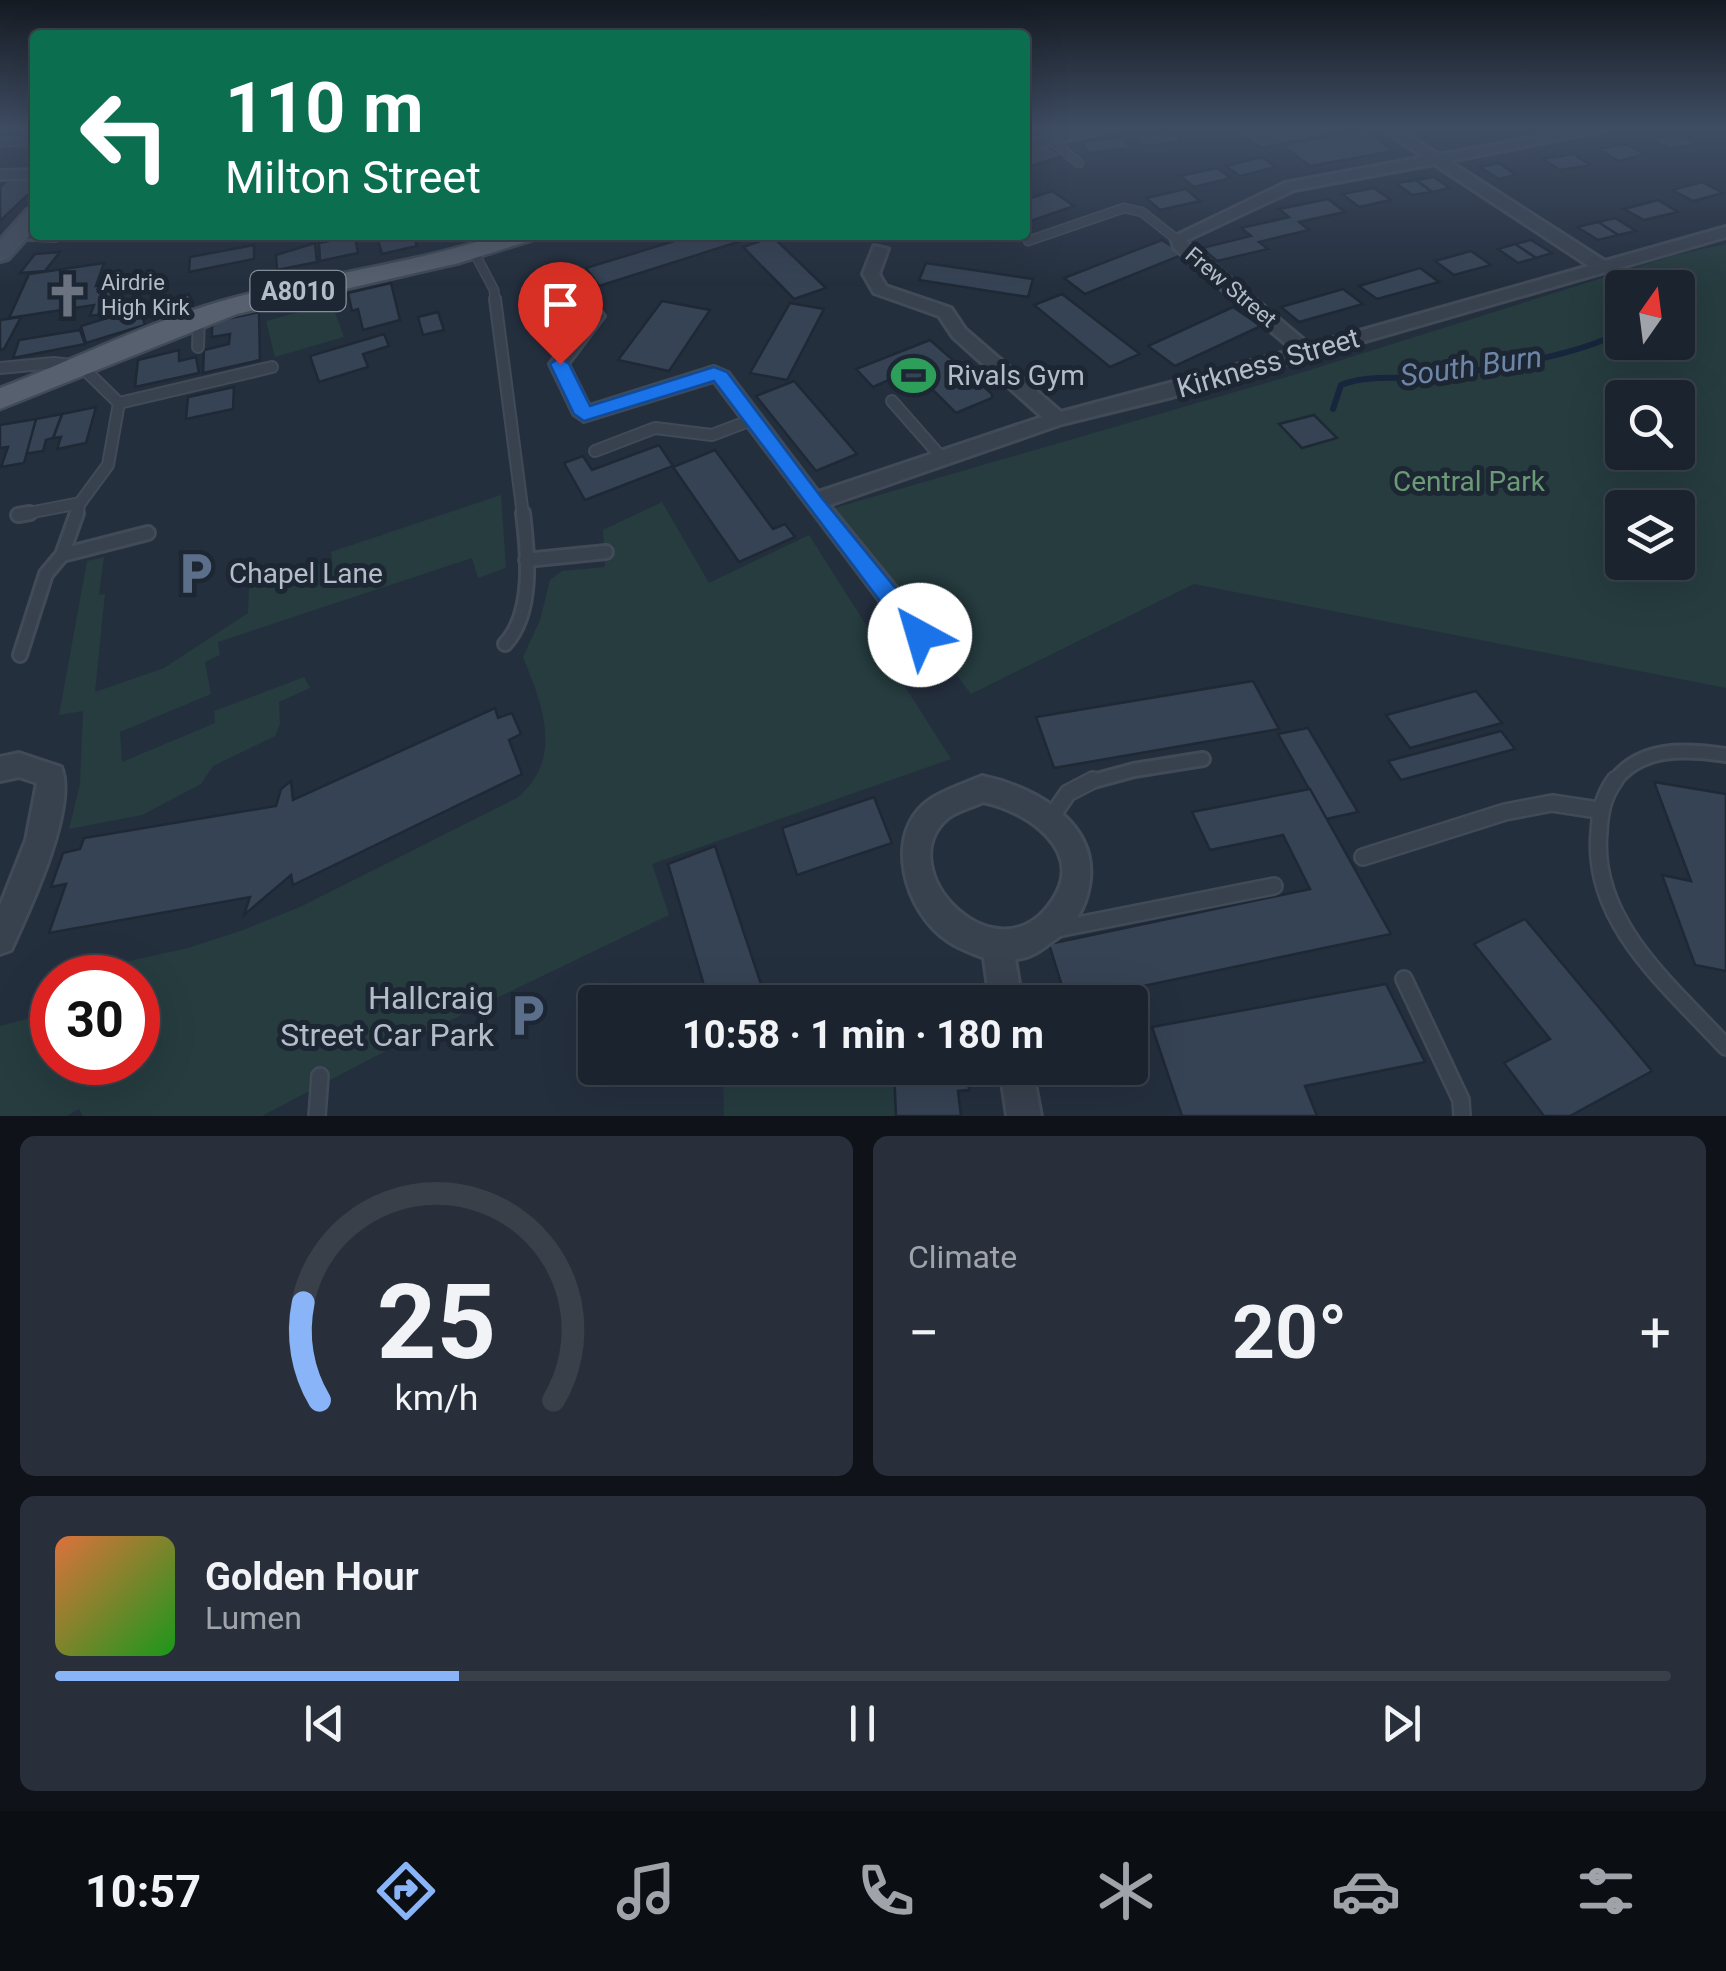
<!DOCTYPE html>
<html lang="en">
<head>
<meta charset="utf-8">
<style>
	:root { --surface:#1b232e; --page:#282f3a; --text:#f1f3f6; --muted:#a0a4aa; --line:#39404a; --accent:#8ab4f8 }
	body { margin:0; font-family:Roboto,sans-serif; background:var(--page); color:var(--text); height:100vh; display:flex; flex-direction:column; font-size:38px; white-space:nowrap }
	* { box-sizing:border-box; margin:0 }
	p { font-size:32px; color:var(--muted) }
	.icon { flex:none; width:55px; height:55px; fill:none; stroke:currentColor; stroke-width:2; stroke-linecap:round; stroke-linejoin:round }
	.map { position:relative; height:1116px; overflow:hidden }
	.details { display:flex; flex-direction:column; gap:20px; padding:20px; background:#0f1319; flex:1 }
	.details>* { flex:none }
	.hud { position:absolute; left:30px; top:30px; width:1000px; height:210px; border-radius:10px; box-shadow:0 10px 40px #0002,0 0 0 2px var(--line); background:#0b6e4f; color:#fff; overflow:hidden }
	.needle { width:65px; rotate:14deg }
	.buttons { position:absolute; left:1605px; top:270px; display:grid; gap:20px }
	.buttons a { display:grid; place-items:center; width:90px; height:90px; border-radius:10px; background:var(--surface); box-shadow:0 10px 40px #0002,0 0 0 2px var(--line); font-size:50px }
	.speed { position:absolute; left:30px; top:955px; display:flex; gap:20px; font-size:50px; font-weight:700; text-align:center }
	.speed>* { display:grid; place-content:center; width:130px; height:130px; border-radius:50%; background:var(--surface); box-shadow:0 10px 40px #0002,0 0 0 2px var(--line); line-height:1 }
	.speed .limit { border:15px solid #d22; background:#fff; color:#111 }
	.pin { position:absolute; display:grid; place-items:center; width:85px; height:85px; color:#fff; margin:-102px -42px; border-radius:50% 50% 50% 0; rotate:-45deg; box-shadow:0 0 10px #0007 }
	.pin .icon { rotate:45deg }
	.me { position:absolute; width:110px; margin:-55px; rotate:321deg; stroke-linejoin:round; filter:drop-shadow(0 0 8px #0008) }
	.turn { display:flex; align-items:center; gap:35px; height:210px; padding:0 30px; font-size:45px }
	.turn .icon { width:130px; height:130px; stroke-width:2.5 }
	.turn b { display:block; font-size:70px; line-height:85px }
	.big { font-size:75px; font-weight:700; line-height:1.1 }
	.details .widget { flex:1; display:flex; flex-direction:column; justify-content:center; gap:15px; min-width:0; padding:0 35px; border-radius:15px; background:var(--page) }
	.details .dial { align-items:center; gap:0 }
	.dial svg { height:260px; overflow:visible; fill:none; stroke:var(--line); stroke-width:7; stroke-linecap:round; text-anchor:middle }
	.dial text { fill:var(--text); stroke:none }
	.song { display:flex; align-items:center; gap:30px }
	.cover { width:120px; height:120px; border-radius:15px; background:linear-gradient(135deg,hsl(20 70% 55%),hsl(120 70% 35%)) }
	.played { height:10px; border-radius:5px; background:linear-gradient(90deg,var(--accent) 25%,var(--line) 25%) }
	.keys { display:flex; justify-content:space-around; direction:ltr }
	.heat { display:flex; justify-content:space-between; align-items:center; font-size:55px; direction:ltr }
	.details .tiles { flex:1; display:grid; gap:20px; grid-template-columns:1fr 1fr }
	.widget:last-child { grid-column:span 2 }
	.trip { position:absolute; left:578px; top:985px; width:570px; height:100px; border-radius:10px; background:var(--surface); box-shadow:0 10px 40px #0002,0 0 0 2px var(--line); font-weight:700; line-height:100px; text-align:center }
	.menu { display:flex; height:160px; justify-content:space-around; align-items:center; background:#0b0e12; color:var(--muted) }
	.menu .icon { width:70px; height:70px }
	.menu .active { color:var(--accent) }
	.menu b { font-size:45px; color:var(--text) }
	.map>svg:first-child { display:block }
</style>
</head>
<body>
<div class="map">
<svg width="1726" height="1116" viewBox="0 0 1726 1116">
	<rect width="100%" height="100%" fill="#242f3e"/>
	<g fill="#263c3f" fill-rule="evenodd">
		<path d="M 1726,244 L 1726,688 L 1194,584 L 971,694 L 831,509 L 1297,374 L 1672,256 ZM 1622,288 L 1678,288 L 1678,342 L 1622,342 ZM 1622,398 L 1678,398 L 1678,452 L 1622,452 ZM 1622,508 L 1678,508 L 1678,562 L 1622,562 Z"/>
		<polygon points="332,303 344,337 275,357 266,321"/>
		<polygon points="501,495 506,568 478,578 472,558 218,642 220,655 205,662 211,694 120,732 122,762 215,723 214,711 304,677 310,688 279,702 280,724 275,736 213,766 201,784 142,815 69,829 80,784 83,711 59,715 87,561 104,557 99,595 105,594 95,692 164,668 248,613 249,586 332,560 331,552"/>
		<path d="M 662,502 L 709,583 L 809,535 L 951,759 L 652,864 L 669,915 L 372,1058 L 262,1116 L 83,1116 L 79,1109 L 67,1116 L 0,1116 L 0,1026 L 52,1012 L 52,1062 L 138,1062 L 138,978 L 95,977 L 102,967 L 188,948 L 243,930 L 300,907 L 517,798 C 564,759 543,706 523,657 L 540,620 L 550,580 L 562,571 L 605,567 L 603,530 Z"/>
		<polygon points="764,1068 894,1068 896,1116 724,1116 723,1077"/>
	</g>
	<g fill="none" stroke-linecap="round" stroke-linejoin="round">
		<path stroke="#17263c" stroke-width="6" d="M 1333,409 L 1341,385 C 1366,375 1391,379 1418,377 C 1471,373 1578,357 1622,331"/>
	</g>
	<g fill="#364354" stroke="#1f2835" stroke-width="2.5">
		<polygon points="1365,130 1394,151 1310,166 1282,145"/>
		<polygon points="1173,132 1182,142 1142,146 1133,136"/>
		<polygon points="1679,134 1697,144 1670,149 1651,139"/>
		<polygon points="1122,137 1131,148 1089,153 1081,142"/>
		<polygon points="1626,144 1646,154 1619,161 1598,149"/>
		<polygon points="1046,145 1063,156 1025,168 1025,151"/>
		<polygon points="1573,154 1591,165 1560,170 1542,159"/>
		<polygon points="1262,157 1276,167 1240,176 1226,166"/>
		<polygon points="1499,163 1516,175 1499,179 1480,167"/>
		<polygon points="1217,168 1231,178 1194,187 1180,176"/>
		<polygon points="1434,177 1450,188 1432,192 1416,180"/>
		<polygon points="35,179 35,188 0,221 0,187 8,180"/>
		<polygon points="1416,180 1432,192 1412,195 1396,183"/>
		<polygon points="1702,182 1723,193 1693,201 1672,190"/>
		<polygon points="1374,188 1391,200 1359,207 1342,194"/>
		<polygon points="1186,189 1200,201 1160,210 1146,198"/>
		<polygon points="1052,191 1074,206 1025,223 1025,200"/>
		<polygon points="1328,199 1345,212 1299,222 1309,230 1259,242 1268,249 1217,261 1202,248 1251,236 1241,228 1289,217 1279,209"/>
		<polygon points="1658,200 1678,212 1644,220 1624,209"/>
		<polygon points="1615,218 1636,231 1618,235 1598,222"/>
		<polygon points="1598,222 1618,235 1598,240 1577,227"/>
		<polygon points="387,235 413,235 417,246 382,254 377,237"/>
		<polygon points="694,235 736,235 741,241 599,286 586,268"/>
		<polygon points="355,236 358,253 320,261 319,243"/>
		<polygon points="773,237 826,288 794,299 743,247"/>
		<polygon points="1162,240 1184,254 1085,294 1064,278"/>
		<polygon points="1531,240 1552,253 1536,258 1515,244"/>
		<polygon points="315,243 317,262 277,270 276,255"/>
		<polygon points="1515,244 1536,258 1518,263 1498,249"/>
		<polygon points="254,245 254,259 189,272 190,257"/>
		<polygon points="1471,251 1491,265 1454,275 1435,261"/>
		<polygon points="60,252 45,271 20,273 35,254"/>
		<polygon points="104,263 96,286 120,282 110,313 90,316 94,305 9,318 29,274"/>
		<polygon points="926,263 1033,279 1028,297 919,280"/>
		<polygon points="1420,268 1439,282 1377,299 1359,286"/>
		<polygon points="391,283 400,320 363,330 358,309 352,311 348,293"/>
		<polygon points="1343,289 1363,304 1299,322 1281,307"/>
		<polygon points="189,294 194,309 155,320 151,305"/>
		<polygon points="1062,294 1140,354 1110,367 1034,305"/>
		<polygon points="662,301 710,310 669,371 618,360"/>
		<polygon points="790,303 824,309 787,380 750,373"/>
		<polygon points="1233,307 1261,326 1175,366 1148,346"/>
		<polygon points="140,308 145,325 86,343 81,326"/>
		<polygon points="259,312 260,360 203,373 204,350 229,344 230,334 212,337 212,322"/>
		<polygon points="438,312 444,330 423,335 418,317"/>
		<polygon points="21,317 4,349 0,350 0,320"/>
		<polygon points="80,330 85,344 13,358 19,340"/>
		<polygon points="384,334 389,346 363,354 368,367 319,382 310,356"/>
		<polygon points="930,340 992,394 992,398 956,413 921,378 906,384 898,376 873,387 856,369"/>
		<polygon points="179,350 179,361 196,357 199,373 135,387 138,360"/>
		<polygon points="794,381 808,397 857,454 816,471 756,396"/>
		<polygon points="234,387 233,409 186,419 188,397"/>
		<polygon points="96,407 86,443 57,449 61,437 53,438 62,414"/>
		<polygon points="62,414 53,438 46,440 43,451 24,454 36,419"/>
		<polygon points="1314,415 1337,438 1302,448 1279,424"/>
		<polygon points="36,419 24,463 1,467 8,447 0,448 0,425"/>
		<polygon points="659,445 673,466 585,500 564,463 583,456 592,470"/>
		<polygon points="715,450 773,529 785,524 795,537 739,562 673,467"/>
		<polygon points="1253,681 1279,729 1054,768 1036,717"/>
		<polygon points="1476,691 1502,723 1410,748 1386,715"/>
		<polygon points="495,708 498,718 512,713 521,734 509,740 522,774 293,885 291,875 244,915 250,897 49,933 66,884 51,887 63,853 80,849 84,838 276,806 281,789 291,781 293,800"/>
		<polygon points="1308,728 1358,812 1326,819 1278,734"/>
		<polygon points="1501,731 1515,749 1401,780 1388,761"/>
		<polygon points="1654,782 1726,794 1726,971 1695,965 1662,875 1691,881"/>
		<polygon points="1310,789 1391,934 1067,1002 1049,944 1310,889 1283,835 1210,850 1192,812"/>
		<polygon points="874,797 892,843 797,875 782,828"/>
		<polygon points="715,846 767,1002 709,1002 668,864"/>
		<polygon points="1525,919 1652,1071 1570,1116 1544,1116 1504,1063 1550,1039 1474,944"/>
		<polygon points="1386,984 1425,1062 1305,1086 1317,1116 1182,1116 1152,1027"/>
		<polygon points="967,1068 969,1090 958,1091 961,1116 896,1116 894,1069"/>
	</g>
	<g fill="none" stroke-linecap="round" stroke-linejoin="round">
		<defs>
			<g id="lane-far3">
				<polyline points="1243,128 1263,140 1323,128"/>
				<polyline points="1049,139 1079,163"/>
				<polyline points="0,142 35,141"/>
				<polyline points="1028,241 1124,208 1142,212 1180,242"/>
				<polyline points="474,252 494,290 495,301"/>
			</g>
			<g id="lane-far2">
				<polyline points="495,299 523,515"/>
				<polyline points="198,347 199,317"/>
				<polyline points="0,368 54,363 81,366 119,403 108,465 80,503 76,515"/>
				<polyline points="892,401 942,458"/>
				<polyline points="119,403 272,367"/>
				<polyline points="595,451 655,428 712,435 754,419"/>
				<polyline points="18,515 80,503"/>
			</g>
			<g id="lane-far1">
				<polyline points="18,515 30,513"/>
				<polyline points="62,555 148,533"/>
				<polyline points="526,560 606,552"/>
				<path d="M 505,644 C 534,613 528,553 523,513"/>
				<polyline points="20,655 46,574 62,555 77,513"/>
				<polyline points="1086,783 1134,770 1203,759"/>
				<path d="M 1613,783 C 1640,746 1685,749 1726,755"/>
			</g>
			<g id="lane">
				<path d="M 1615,780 C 1603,796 1600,813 1599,832 C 1590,922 1671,987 1726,1047"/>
				<polyline points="1052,816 1068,793 1093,780"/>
				<polyline points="1363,857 1505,812 1552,803 1598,810"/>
				<polyline points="1052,930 1274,886"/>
				<polyline points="1404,979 1461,1100 1462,1116"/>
				<polyline points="317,1116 320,1076"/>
			</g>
			<g id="street">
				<polygon points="1122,128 1025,150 1025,142 1070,129"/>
				<path d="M 1381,128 L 1398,128 L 1439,155 L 1585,128 L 1617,128 L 1449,161 L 1605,261 L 1726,227 L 1726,237 L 1168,398 L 1062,424 L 829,505 L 929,628 L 932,635 L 929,642 L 920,645 L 911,642 L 714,381 L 584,421 L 574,414 L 550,364 L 586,316 L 558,278 L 566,273 L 572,274 L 604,316 L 568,364 L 589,406 L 707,369 L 714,367 L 728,373 L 818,492 L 1042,417 L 953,337 L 939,316 L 874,293 L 863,274 L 874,246 L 888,249 L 879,274 L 886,286 L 951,308 L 965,329 L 1061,412 L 1293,350 L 1174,248 L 1171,238 L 1285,183 L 1424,157 ZM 1434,164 L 1589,266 L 1310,345 L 1188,243 L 1187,240 L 1294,190 Z"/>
				<polygon points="35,170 35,178 0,179 0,171"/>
				<polygon points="16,230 35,230 35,235 64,235 56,240 10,238 8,235"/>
				<path d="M 19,753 L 61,767 C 78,807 29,911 11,950 L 0,954 L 0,906 L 26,840 L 37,783 L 19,777 L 0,781 L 0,757 Z"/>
				<path d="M 982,776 C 1039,788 1106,827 1087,895 C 1082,913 1071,929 1056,939 C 1043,948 1031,959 1015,959 L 1022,1002 L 990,1002 L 984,958 C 972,953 958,948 948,941 C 905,913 881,832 931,799 C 946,789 966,783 982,776 ZM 983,802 C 1027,811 1087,851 1052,901 C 998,982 887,869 948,818 C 957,811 973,807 983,802 Z"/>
				<polygon points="1000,1068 1032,1068 1041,1116 1007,1116"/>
			</g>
			<polygon id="secondary" points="35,208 35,229 8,259 0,261 0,240 27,210"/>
			<path id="primary" d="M 499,235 L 535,235 L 532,240 L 459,263 L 237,314 L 0,409 L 0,388 C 74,360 145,323 222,301 C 313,275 409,265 499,235 Z"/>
		</defs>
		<use href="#lane-far3" stroke="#414a57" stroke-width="11"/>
		<use href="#lane-far2" stroke="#414a57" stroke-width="14"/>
		<use href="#lane-far1" stroke="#414a57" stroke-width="18"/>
		<use href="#lane" stroke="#414a57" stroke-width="20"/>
		<use href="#street" stroke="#414a57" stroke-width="6"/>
		<use href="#secondary" stroke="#414a57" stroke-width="6"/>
		<use href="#primary" stroke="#414a57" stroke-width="5"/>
		<use href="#lane-far3" stroke="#38414e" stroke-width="8"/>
		<use href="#lane-far2" stroke="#38414e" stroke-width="10"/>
		<use href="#lane-far1" stroke="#38414e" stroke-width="12"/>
		<use href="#lane" stroke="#38414e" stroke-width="15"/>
		<use href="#street" fill="#38414e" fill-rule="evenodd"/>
		<use href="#secondary" fill="#465061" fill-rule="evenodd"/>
		<use href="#primary" fill="#56606e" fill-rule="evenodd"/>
	</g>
	<linearGradient id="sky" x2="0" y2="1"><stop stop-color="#141a22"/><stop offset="0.45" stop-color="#3f4d63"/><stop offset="1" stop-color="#3f4d63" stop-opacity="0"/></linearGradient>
	<rect width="1726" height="285" fill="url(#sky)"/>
	<polygon fill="#1a73e8" stroke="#114b97" stroke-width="2.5" points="560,358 569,364 590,406 714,367 727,372 821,497 928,628 932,635 928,642 911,642 714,381 584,421 574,414 550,364"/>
	<defs>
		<symbol id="church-bare" viewBox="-9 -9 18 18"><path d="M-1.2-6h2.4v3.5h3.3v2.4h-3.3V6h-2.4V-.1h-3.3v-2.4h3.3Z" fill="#6b7280" stroke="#1d2633" stroke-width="2.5" paint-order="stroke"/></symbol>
		<symbol id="stadium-bare" viewBox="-9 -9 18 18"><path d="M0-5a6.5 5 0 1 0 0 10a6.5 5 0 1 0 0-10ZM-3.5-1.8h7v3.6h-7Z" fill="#2e9e5b" stroke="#1d2633" stroke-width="2.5" paint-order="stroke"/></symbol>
		<symbol id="parking-bare" viewBox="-9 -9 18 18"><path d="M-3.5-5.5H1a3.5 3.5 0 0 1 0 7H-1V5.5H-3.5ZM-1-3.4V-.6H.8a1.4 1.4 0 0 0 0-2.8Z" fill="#5c6f8a" stroke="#1d2633" stroke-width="2.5" paint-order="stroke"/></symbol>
	</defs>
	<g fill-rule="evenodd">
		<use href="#church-bare" x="36" y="264" width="63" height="63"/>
		<use href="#stadium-bare" x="882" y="344" width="63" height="63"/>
		<use href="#parking-bare" x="164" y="542" width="63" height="63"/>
		<use href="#parking-bare" x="496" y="984" width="63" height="63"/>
	</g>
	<g text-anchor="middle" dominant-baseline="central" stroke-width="10" stroke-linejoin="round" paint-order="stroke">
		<g font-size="22" fill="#b4bcc9" stroke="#1d2633" text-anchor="start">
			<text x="101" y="282">Airdrie<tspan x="101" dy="25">High Kirk</tspan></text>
		</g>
		<g font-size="22" fill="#b4bcc9" stroke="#1d2633">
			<text transform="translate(1231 287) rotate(40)">Frew Street</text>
		</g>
		<rect fill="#1d2633" stroke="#878f9c" stroke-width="2.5" x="250.5" y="271" width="95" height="40" rx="8"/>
		<g font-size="25" font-weight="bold" fill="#b4bcc9">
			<text x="298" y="291">A8010</text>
		</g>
		<g font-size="28" fill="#b4bcc9" stroke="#1d2633">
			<text transform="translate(1268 363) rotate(-16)">Kirkness Street</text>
		</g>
		<g font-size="28" fill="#b4bcc9" stroke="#1d2633" text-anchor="start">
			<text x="947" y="375">Rivals Gym</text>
			<text x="229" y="573">Chapel Lane</text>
		</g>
		<g font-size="28" fill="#6b9a76" stroke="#1d2633">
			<text x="1469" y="481">Central Park</text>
		</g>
		<g font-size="30" font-style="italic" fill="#6d86a8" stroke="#1d2633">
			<text transform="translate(1471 366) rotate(-8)">South Burn</text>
		</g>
		<g font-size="32" fill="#b4bcc9" stroke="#1d2633" text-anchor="end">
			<text x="494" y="998">Hallcraig<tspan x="494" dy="37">Street Car Park</tspan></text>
		</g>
	</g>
</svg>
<div class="buttons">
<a><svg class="needle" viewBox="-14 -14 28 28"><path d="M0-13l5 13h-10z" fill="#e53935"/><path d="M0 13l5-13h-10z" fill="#a0a4aa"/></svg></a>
<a><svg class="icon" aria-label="search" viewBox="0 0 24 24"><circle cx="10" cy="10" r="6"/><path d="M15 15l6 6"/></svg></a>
<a><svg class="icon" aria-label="layers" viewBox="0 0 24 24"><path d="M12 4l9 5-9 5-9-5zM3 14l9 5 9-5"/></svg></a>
</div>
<div class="speed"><div class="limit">30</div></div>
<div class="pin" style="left:560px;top:364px;background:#d93025"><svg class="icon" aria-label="arrive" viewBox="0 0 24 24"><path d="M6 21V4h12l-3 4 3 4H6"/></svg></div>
<svg class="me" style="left:920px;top:635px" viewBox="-20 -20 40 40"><circle r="19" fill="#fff"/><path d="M0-13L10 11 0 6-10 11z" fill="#1a73e8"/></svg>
<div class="trip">10:58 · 1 min · 180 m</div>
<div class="hud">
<div class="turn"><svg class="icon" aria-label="left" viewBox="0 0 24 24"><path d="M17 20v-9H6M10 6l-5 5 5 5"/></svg><div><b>110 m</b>Milton Street</div></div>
</div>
</div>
<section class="details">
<div class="tiles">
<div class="widget dial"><svg viewBox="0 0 100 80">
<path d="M14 69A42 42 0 1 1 86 69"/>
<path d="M14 69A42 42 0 0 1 9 39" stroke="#8ab4f8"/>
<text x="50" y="56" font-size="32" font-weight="700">25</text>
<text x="50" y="72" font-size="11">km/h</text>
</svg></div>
<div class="widget"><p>Climate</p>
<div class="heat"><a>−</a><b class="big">20°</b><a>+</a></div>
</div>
<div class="widget">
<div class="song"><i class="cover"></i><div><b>Golden Hour</b><p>Lumen</p></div></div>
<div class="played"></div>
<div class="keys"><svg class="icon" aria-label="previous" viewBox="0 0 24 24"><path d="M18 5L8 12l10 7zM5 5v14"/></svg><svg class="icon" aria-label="pause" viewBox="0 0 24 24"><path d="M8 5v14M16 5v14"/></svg><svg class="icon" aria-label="next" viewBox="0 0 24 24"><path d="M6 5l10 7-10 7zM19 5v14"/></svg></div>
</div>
</div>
</section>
<nav class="menu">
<b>10:57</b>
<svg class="icon active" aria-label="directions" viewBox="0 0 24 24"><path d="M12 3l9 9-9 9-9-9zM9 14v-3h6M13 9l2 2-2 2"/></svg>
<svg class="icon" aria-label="music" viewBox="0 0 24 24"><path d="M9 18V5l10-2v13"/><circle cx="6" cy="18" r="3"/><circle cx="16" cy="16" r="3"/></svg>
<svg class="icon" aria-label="phone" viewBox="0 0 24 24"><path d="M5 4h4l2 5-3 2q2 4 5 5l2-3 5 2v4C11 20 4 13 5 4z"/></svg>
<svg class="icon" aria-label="climate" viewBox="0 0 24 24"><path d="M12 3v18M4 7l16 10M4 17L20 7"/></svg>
<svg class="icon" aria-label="car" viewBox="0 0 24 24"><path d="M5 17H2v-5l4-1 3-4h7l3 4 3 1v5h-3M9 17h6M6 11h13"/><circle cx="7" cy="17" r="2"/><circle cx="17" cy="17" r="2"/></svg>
<svg class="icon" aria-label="filters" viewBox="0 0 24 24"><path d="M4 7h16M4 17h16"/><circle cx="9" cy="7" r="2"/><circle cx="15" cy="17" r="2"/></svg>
</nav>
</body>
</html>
